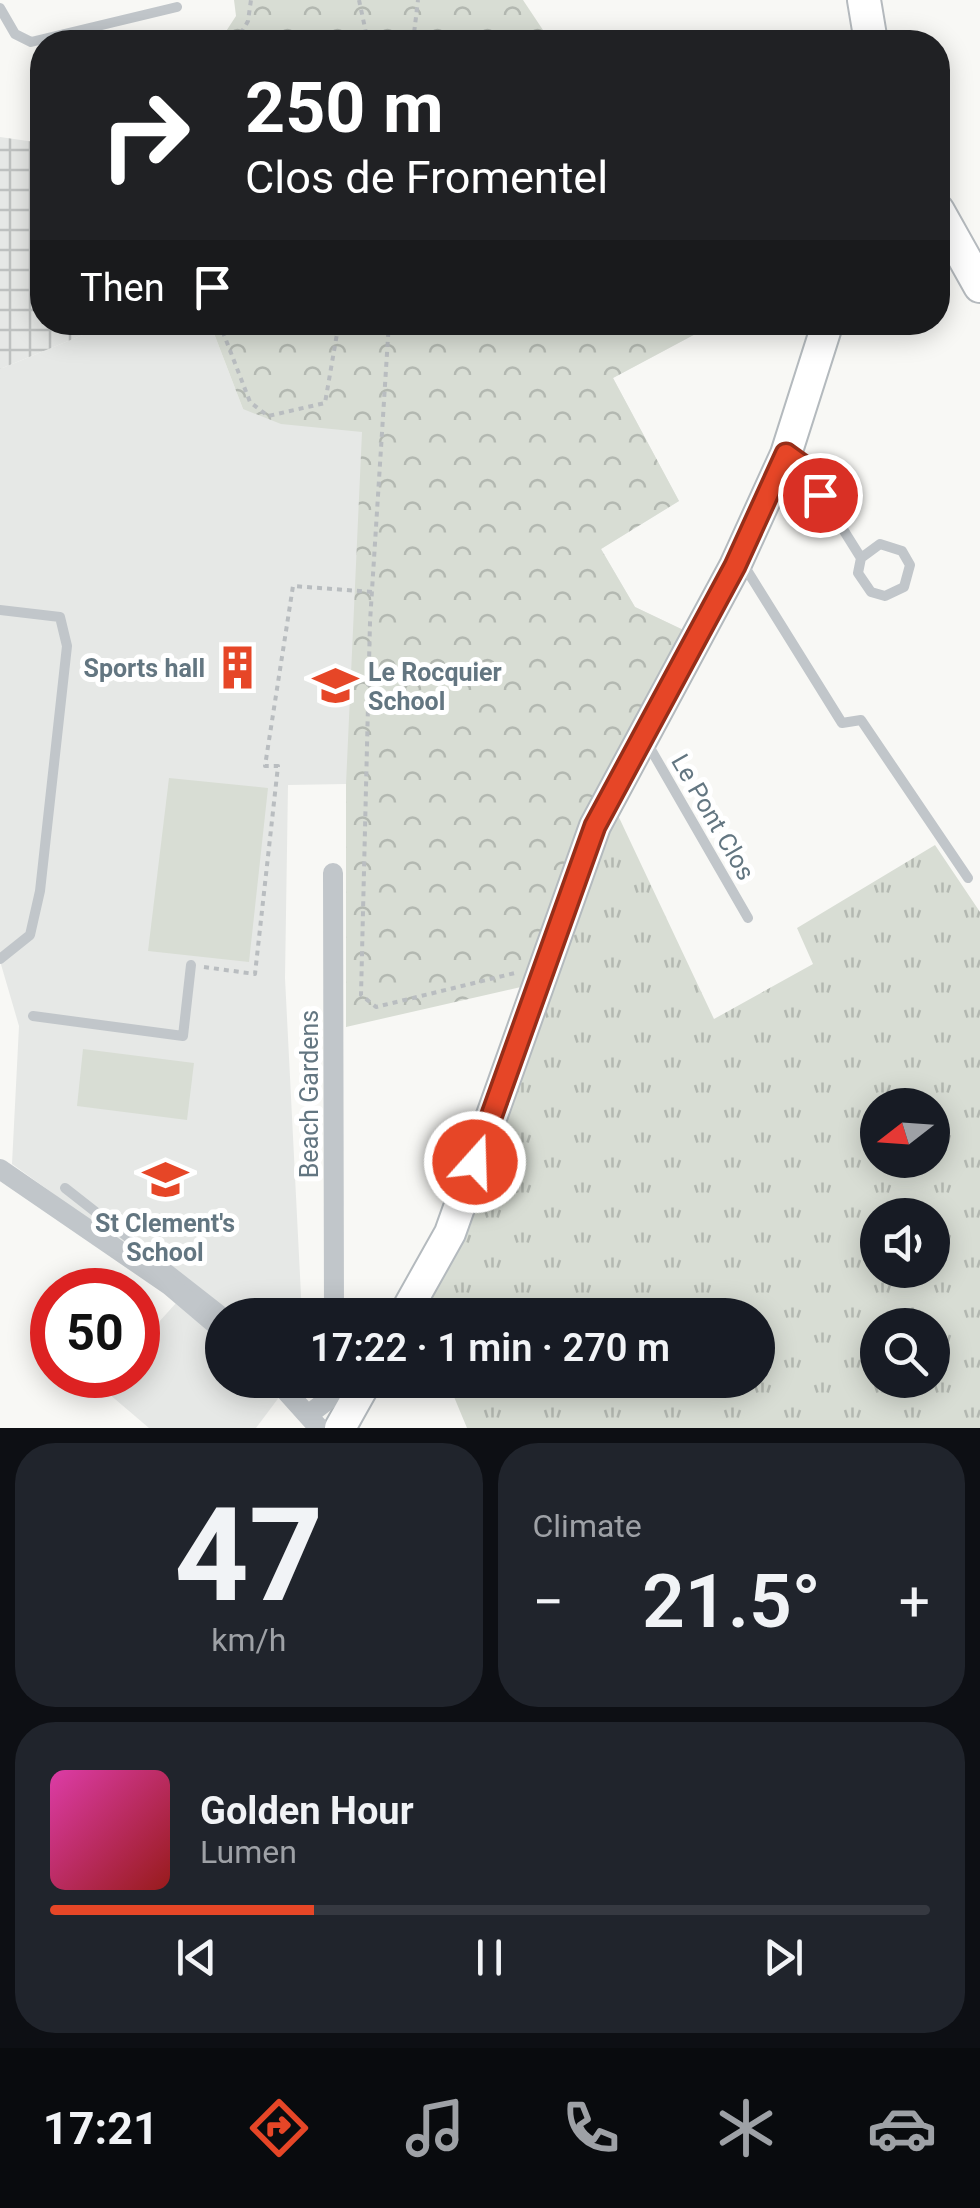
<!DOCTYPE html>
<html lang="en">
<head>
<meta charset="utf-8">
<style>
	:root { --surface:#171b24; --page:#20242c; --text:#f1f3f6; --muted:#9ea1a6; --line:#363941; --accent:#e64627 }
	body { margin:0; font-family:Roboto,sans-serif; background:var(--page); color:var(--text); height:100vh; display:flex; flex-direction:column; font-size:38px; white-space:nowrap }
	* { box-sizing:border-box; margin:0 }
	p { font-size:32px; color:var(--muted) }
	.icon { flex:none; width:55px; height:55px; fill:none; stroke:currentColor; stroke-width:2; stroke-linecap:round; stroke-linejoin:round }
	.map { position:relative; height:1428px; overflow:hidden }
	.sheet { display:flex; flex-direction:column; gap:15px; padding:15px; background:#0d0f14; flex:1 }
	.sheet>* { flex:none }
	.top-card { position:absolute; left:30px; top:30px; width:920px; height:305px; border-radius:40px; box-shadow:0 5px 25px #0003; background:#202124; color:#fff; overflow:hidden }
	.needle { width:65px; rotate:253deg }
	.tools { position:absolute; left:860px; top:1088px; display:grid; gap:20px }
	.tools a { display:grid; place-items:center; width:90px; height:90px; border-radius:50%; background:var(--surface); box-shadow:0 5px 25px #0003; font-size:50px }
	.speed { position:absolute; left:30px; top:1268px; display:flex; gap:20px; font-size:50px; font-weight:700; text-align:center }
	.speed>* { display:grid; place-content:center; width:130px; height:130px; border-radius:50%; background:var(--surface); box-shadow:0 5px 25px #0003; line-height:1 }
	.speed .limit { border:15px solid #d22; background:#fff; color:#111 }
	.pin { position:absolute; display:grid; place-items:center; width:85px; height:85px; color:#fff; margin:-42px; border:5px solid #fff; border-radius:50%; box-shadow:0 2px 10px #0007 }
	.me { position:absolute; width:110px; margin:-55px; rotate:20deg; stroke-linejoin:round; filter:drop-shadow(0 0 8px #0008) }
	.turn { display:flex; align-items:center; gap:35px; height:210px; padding:0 50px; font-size:45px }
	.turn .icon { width:130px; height:130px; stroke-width:2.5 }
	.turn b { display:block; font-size:70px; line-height:85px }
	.then { display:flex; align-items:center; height:95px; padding:0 50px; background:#0003; gap:20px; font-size:38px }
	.big { font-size:75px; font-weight:600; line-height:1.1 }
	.sheet .tile { flex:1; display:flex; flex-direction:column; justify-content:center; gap:15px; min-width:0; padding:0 35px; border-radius:40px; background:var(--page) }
	.sheet .dial { align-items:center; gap:0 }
	.dial b { font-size:130px; line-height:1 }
	.song { display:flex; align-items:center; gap:30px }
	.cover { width:120px; height:120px; border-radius:15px; background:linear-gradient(135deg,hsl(320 70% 55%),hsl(0 70% 35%)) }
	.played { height:10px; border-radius:5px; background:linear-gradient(90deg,var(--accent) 30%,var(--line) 30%) }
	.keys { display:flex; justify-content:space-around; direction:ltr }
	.heat { display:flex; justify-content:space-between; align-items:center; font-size:55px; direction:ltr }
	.sheet .tiles { flex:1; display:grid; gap:15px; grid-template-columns:1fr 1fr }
	.tile:last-child { grid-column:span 2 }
	.trip { position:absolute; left:205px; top:1298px; width:570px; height:100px; border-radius:50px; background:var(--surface); box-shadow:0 5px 25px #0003; font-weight:600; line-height:100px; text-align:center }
	.menu { display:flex; height:160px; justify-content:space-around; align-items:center; background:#090b0e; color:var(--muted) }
	.menu .icon { width:70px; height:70px }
	.menu .selected { color:var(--accent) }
	.menu b { font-size:45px; color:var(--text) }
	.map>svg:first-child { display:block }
</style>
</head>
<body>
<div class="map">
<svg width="980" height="1428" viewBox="0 0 980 1428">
	<defs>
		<pattern id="industrial-grid" width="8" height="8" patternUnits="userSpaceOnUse" patternTransform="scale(2.5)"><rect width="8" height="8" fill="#e6e8e6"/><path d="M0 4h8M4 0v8" fill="none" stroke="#bec1c0"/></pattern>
		<pattern id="grass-tufts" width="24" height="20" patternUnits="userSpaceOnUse" patternTransform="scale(2.5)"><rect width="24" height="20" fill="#d8ddd4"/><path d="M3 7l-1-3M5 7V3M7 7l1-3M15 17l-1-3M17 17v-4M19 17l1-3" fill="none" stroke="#b3b8b1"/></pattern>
		<pattern id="park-crowns" width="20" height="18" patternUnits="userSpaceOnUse" patternTransform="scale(2.5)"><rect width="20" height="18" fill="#d8ddd4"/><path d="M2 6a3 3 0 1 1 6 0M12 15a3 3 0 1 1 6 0" fill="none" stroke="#b3b8b1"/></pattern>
	</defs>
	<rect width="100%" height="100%" fill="#f8f8f5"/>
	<g fill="#e6e8e6">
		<polygon points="112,323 210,323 243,409 716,323 613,378 679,501 601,549 635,607 696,636 346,1027 346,784 288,785 285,978 302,1315 222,1315 12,1164 19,1026 0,961 0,369"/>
		<polygon points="177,1302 222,1344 222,1380 262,1380 280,1396 256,1428 149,1428 102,1388 111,1375 138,1375 138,1345"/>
	</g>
	<polygon fill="url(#industrial-grid)" points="0,137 42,143 42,322 112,323 0,369"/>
	<path fill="url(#grass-tufts)" fill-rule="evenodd" d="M 615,809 L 714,1019 L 813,964 L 797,928 L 935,845 L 980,912 L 980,1428 L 467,1428 L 447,1380 L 758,1380 L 758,1315 L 421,1315 ZM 878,1105 L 932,1105 L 932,1160 L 878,1160 ZM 878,1215 L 932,1215 L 932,1270 L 878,1270 ZM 878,1325 L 932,1325 L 932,1380 L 878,1380 Z"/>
	<g fill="url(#park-crowns)">
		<polygon points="234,0 523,0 551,42 219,42 236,16"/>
		<polygon points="210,323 716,323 613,378 679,501 601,549 635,607 696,636 538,983 346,1027 346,784 362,432 281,424 243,409"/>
	</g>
	<g fill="#d8ddd4">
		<polygon points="169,778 268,788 249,962 148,951"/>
		<polygon points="83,1049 194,1063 187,1120 77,1106"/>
	</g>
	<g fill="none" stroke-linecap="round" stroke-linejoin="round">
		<defs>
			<g id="secondary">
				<polyline points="404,1315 450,1233 595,826 735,566 786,454 828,322"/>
				<polyline points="340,1428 367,1380"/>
			</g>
			<g id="primary">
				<polyline points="864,0 871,42"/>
				<polyline points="938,211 980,286"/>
			</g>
		</defs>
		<use href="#secondary" stroke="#b4babe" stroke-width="34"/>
		<use href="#primary" stroke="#b5babe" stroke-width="36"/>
		<g stroke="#b9bdc0" stroke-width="4" stroke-dasharray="5 5" stroke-linecap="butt">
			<polyline points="359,0 368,42"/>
			<polyline points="236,42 248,21 251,0"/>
			<polyline points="413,42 418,0"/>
			<polyline points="219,322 250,402 268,416 325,403 339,322"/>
			<polyline points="389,322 370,622 361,995 376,1007 515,973"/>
			<polyline points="204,967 255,974 278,766 265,766 293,586 372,592"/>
		</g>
		<g stroke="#c1c6ca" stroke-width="10">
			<polyline points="0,8 15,34 31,42 177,7"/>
			<polyline points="791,457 804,467 861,558 880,544 902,551 910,565 904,587 885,596 871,592 858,573 861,558"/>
			<polyline points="738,567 748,572 842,723 861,720 968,878"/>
			<polyline points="0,610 60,617 67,646 40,891 30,935 0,959"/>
			<polyline points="646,741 748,918"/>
			<polyline points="33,1016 183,1036 191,965"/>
			<polyline points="65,1188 227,1315"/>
		</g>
		<g stroke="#c1c6ca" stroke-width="20">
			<polyline points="333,873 334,1315"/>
			<polyline points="0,1169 169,1285 222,1330"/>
			<polyline points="276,1380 319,1428"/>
			<polyline points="308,1415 334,1395 334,1380"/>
		</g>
		<use href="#secondary" stroke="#fff" stroke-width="30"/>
		<use href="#primary" stroke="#fff" stroke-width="32"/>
	</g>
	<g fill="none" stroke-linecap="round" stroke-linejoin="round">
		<defs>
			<polyline id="route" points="475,1162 595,826 735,566 786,454 804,467 820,495"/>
		</defs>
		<use href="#route" stroke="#962e19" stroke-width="25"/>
		<use href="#route" stroke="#e64627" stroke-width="18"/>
	</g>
	<defs>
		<symbol id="building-bare" viewBox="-9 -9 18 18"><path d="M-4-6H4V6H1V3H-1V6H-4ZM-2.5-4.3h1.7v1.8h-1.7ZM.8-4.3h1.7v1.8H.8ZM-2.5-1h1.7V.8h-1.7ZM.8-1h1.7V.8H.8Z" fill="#e64627" stroke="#fff" stroke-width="2.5" paint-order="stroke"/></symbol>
		<symbol id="school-bare" viewBox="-9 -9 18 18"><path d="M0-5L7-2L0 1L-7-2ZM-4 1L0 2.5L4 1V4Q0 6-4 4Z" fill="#e64627" stroke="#fff" stroke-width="2.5" paint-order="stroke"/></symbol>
	</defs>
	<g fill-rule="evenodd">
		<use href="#building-bare" x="206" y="636" width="63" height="63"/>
		<use href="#school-bare" x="304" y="654" width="63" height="63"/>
		<use href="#school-bare" x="134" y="1148" width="63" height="63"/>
	</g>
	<g text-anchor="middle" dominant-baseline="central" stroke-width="10" stroke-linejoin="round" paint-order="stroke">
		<g font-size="25" font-weight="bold" fill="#637681" stroke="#fff" text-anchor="end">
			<text x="205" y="668">Sports hall</text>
			<text x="368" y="672" text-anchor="start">Le Rocquier<tspan x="368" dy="29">School</tspan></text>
			<text x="165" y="1223" text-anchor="middle">St Clement's<tspan x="165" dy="29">School</tspan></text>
		</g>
		<g font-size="25" fill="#637681" stroke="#fff">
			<text transform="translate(713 817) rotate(60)">Le Pont Clos</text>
			<text transform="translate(309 1094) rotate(-90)">Beach Gardens</text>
		</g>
	</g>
</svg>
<div class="tools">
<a><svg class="needle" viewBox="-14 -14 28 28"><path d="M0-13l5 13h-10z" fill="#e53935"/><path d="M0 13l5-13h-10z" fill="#9ea1a6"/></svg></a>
<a><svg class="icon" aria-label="sound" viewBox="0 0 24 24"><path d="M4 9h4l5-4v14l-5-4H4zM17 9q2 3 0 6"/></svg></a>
<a><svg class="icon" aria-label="search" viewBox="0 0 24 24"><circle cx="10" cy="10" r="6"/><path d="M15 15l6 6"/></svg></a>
</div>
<div class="speed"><div class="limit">50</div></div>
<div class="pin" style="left:820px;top:495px;background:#d93025"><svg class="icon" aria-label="arrive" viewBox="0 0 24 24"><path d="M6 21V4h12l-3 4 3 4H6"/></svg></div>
<svg class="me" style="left:475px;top:1162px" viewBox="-20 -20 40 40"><circle r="17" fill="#e64627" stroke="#fff" stroke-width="3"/><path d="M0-11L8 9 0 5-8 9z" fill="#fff"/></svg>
<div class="trip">17:22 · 1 min · 270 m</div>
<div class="top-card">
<div class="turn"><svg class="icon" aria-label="right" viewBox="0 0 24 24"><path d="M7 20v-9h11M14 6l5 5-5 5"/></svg><div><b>250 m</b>Clos de Fromentel</div></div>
<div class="then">Then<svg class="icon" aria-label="arrive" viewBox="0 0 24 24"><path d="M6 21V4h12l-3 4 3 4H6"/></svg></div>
</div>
</div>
<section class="sheet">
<div class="tiles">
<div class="tile dial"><b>47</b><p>km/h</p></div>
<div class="tile"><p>Climate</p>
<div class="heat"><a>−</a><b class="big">21.5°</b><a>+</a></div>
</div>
<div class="tile">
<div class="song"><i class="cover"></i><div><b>Golden Hour</b><p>Lumen</p></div></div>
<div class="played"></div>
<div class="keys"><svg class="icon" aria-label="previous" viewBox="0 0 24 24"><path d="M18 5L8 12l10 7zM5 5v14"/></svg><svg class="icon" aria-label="pause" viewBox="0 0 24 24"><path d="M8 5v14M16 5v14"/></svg><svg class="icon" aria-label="next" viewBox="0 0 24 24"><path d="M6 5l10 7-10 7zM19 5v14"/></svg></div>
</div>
</div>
</section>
<nav class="menu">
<b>17:21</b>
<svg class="icon selected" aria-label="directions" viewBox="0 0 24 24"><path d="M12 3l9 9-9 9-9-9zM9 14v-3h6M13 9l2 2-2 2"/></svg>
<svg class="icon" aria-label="music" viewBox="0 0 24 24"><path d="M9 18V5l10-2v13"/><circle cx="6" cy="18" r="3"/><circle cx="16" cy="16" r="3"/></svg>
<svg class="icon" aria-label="phone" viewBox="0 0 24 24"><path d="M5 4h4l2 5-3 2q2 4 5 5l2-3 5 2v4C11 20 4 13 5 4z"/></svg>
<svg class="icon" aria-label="climate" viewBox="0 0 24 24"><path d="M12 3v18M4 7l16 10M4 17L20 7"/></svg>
<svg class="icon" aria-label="car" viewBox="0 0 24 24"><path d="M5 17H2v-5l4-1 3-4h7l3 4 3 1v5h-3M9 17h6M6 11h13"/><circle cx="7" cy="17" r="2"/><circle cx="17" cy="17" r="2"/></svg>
</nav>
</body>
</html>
